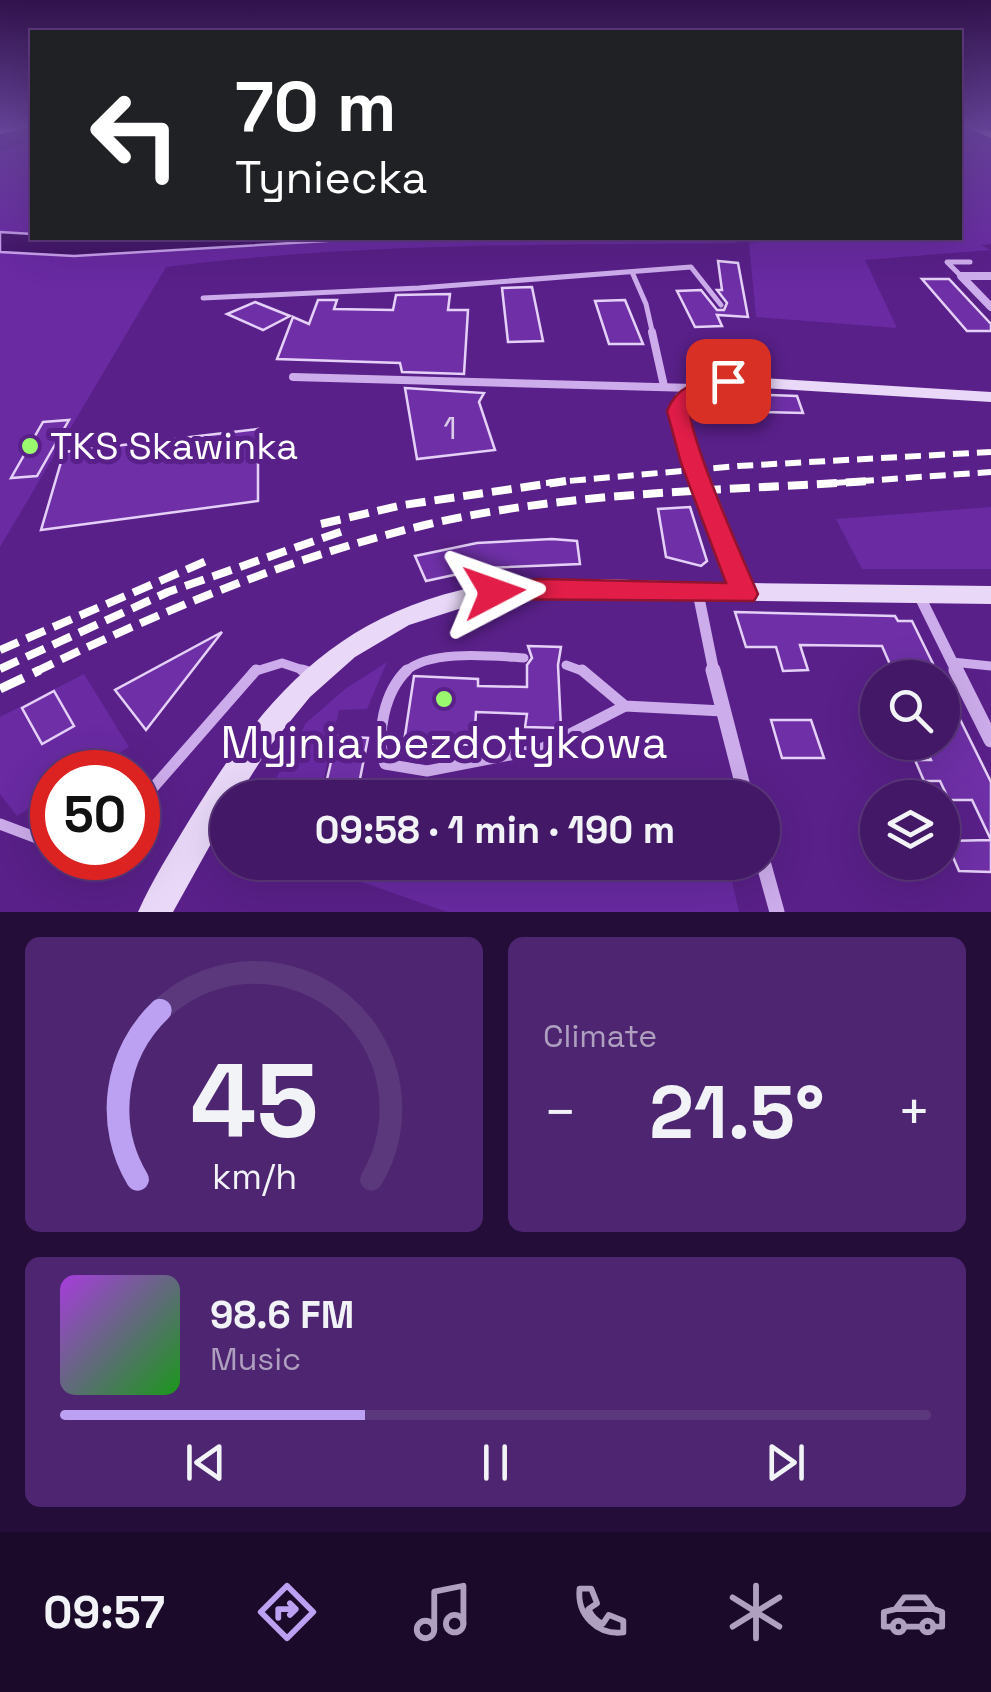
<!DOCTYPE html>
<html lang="en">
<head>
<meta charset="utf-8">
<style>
	:root { --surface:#431867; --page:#4d2570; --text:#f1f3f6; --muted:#afa0c0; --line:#5b377b; --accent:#bca0f2 }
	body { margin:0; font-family:"Space Grotesk",sans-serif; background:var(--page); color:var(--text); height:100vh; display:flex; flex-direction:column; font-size:38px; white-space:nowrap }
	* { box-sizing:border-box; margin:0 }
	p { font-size:32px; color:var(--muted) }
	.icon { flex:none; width:55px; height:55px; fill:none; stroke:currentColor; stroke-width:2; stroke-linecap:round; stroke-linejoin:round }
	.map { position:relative; height:912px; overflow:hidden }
	.side { display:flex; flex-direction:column; gap:25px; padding:25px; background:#250d39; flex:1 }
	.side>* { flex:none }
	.hud { position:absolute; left:30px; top:30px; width:932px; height:210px; border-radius:0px; box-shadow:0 10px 40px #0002,0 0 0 2px var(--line); background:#202124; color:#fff; overflow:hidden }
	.buttons { position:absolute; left:860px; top:660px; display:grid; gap:20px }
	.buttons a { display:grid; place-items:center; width:100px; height:100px; border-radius:50%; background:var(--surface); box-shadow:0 10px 40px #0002,0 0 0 2px var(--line); font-size:50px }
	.speed { position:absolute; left:30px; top:750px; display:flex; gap:20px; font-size:50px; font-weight:700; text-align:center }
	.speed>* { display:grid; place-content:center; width:130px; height:130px; border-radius:50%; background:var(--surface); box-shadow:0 10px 40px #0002,0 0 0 2px var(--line); line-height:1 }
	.speed .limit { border:15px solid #d22; background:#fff; color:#111 }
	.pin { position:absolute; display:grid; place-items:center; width:85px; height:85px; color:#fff; margin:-42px; border-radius:20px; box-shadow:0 5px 15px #0006 }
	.me { position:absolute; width:110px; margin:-55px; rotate:86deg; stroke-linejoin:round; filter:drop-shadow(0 0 8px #0008) }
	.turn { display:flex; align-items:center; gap:35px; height:210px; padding:0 40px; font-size:45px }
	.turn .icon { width:130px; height:130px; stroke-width:2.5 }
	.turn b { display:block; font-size:70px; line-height:85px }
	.big { font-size:75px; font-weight:800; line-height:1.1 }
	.side .tile { flex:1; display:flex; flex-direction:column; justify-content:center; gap:15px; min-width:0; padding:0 35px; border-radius:15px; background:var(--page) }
	.side .dial { align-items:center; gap:0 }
	.dial svg { height:260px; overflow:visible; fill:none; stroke:var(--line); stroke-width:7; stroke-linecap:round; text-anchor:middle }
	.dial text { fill:var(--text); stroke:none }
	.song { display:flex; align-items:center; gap:30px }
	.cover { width:120px; height:120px; border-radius:15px; background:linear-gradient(135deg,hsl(280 70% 55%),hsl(120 70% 35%)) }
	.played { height:10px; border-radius:5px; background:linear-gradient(90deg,var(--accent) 35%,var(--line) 35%) }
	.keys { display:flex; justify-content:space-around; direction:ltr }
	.heat { display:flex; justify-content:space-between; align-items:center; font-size:55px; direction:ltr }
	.side .tiles { flex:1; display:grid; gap:25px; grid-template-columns:1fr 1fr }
	.tile:last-child { grid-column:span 2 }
	.trip { position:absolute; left:210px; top:780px; width:570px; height:100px; border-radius:50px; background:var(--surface); box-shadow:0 10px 40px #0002,0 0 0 2px var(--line); font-weight:800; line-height:100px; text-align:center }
	.menu { display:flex; height:160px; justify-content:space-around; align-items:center; background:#1b0a29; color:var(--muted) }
	.menu .icon { width:70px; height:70px }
	.menu .selected { color:var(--accent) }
	.menu b { font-size:45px; color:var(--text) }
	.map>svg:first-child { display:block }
</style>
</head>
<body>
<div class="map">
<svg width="991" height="912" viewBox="0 0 991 912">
	<rect width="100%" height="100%" fill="#592089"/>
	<g fill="#692aa2">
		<polygon points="960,127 991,138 991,244 981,245 990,250 865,260 897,328 756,317 749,243 800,238 960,238"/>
		<polygon points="32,141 32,234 0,232 0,151"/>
		<path d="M 377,238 L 734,238 L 736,243 C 545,245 355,243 166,267 L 0,547 L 0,252 L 74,256 Z"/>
		<polygon points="991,507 991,569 862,569 836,519"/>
		<polygon points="387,662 367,709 339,710 320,795 353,797 266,797 306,723 345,689"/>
		<polygon points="84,674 129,747 88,772 52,772 52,794 17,816 0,794 0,717"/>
		<polygon points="512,785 712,789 714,797 509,797"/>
		<polygon points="308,863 728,863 739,912 447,912"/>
	</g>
	<polygon fill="#431669" stroke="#c7a0ec" stroke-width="2.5" points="0,232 32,234 32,238 377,238 74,256 0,252"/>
	<g fill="#6f30a7" stroke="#e5d1f8" stroke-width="2.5">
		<polygon points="718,261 738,263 748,317 717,315 722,326 695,327 677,291 701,290 717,310 724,310 727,303 717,290 722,290"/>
		<polygon points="922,279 949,279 991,324 991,331 967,331"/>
		<polygon points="532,287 543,341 508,342 502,288"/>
		<polygon points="450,294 448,310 468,310 464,374 402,372 400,363 277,359 293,317 309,324 318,300 337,300 334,309 393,310 396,295"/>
		<polygon points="625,300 643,344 609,344 595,301"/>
		<polygon points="255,302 290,316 263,330 227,314"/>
		<polygon points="405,388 484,393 479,402 495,450 417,459"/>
		<polygon points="711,393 797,396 803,413 716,411"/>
		<polygon points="69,420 37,476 11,478 43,422"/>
		<polygon points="258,429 258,501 41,530 64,452"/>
		<polygon points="690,507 707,561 701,566 666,557 658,509"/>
		<polygon points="552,539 577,541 580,564 486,568 426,581 415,556 477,543"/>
		<polygon points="735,612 895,616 898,621 912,621 940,678 896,678 882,646 800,645 808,670 783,671 776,647 746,647"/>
		<polygon points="222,632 146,730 115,690"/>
		<polygon points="528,646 561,647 558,665 561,728 525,727 527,714 476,712 474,745 404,742 414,676 478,679 478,686 527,687 527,665 532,658"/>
		<polygon points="942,683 991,782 991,872 959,871 946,841 991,840 972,800 949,800 940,781 924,781 915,760 931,760 923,742 942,742"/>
		<polygon points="54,691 74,726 42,744 22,708"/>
		<polygon points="771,720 811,720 824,758 782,758"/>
		<polygon points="337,736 368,738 358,789 325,788"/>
	</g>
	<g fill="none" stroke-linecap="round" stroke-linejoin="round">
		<g stroke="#cdaceb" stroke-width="5">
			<polyline points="632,272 646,304 653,335"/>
			<polyline points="961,276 947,262 970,262"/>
			<polyline points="203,298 419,288 691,267 721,305"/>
		</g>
		<g stroke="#cdaceb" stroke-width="8">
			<polyline points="652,332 664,386"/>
			<polyline points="293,377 693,388"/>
		</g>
		<g stroke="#cdaceb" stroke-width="9">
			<polyline points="952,662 991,666"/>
			<polyline points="566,665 585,672"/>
			<polyline points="253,672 282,663 309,672"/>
			<path d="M 405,672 C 429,649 492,656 524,658"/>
		</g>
		<g stroke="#cdaceb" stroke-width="11">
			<polyline points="302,670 315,674"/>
			<path d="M 407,670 C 385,691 375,734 385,764 L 427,771 L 541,749 L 625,706"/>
			<polyline points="582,670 625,706 723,711"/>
			<polyline points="138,805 256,670"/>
			<polyline points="0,824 37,838 52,839"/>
		</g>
		<polyline stroke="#cdaceb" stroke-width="8" points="991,276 961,276 991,307"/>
		<g stroke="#cdaceb" stroke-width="11">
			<polyline points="698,593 714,672"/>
			<polyline points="919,595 957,672"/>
		</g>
		<g stroke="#cdaceb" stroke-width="15">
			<polyline points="713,670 746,798"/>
			<polyline points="956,670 991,740"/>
			<polyline points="762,858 777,912"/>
		</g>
		<g fill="#e9d8f8" fill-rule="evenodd">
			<polygon points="24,127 23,129 0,134 0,128"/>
			<polygon points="966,127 979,127 991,131 991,138"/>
			<path d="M 728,376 L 991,392 L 991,402 L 728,386 L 711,389 L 691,400 L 688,421 L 752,583 L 991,586 L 991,604 L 540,598 L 465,607 L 409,625 L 355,657 L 310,697 L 270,746 L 237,798 L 228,798 L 228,813 L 173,912 L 138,912 C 152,880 172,849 190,819 C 260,705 326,623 461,590 C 540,571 646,582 728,583 L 670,421 L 676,394 L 700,380 Z"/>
		</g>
		<g stroke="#fff" stroke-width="6" stroke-dasharray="16 8" stroke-linecap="butt">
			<polyline points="546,483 738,466 991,452"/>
			<polyline points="834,483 991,472"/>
		</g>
		<g stroke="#fff" stroke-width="8" stroke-dasharray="20 9" stroke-linecap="butt">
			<polyline points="321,524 403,505 566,481"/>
			<polyline points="0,650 211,559"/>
			<polyline points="0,669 168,592 343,531"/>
			<path d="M 35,672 C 161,611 288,558 425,525 C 569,491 722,491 870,481"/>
		</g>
		<polyline stroke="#fff" stroke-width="9" stroke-dasharray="26 11" stroke-linecap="butt" points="0,689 40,670"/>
	</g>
	<linearGradient id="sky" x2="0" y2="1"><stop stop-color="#31124b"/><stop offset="0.5" stop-color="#644297"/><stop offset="1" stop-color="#644297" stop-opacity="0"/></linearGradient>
	<rect width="991" height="254" fill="url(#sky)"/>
	<path fill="#e11d48" stroke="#92132f" stroke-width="2.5" d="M 728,375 L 735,376 L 735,385 C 721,388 700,389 691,402 C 679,418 747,568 758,594 L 754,601 L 485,599 L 481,592 L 485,585 L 540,579 L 726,583 L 681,463 L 667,411 C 678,383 701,381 728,375 Z"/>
	<g fill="#99f86d" stroke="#592089" stroke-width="4">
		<circle cx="30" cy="446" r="10"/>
		<circle cx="444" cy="699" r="10"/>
	</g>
	<g text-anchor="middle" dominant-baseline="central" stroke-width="10" stroke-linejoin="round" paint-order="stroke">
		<g font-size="32" fill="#dbcbe9">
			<text x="450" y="428">1</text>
		</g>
		<g font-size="38" fill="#fff" stroke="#592089" text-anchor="start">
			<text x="50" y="446">TKS Skawinka</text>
		</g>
		<g font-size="45" fill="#fff" stroke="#592089">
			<text x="444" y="742">Myjnia bezdotykowa</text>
		</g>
	</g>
</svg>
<div class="buttons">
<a><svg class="icon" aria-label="search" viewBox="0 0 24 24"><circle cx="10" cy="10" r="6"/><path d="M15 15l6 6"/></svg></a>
<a><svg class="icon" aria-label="layers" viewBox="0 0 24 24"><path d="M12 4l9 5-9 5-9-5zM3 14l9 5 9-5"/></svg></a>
</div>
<div class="speed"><div class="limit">50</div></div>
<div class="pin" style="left:728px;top:381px;background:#d93025"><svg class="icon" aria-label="arrive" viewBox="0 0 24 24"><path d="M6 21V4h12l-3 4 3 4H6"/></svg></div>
<svg class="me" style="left:494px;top:592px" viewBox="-20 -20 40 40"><path d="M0-17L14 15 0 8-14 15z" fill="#e11d48" stroke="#fff" stroke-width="4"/></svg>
<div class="trip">09:58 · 1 min · 190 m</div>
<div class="hud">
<div class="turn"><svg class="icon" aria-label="left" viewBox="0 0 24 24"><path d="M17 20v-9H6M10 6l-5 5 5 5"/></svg><div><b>70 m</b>Tyniecka</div></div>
</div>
</div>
<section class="side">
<div class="tiles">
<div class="tile dial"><svg viewBox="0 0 100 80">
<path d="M14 69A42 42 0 1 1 86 69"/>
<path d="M14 69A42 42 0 0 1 21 17" stroke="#bca0f2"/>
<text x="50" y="56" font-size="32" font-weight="700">45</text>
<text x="50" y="72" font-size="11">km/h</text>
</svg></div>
<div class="tile"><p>Climate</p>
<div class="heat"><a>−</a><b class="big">21.5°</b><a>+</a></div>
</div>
<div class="tile">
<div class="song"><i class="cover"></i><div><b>98.6 FM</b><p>Music</p></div></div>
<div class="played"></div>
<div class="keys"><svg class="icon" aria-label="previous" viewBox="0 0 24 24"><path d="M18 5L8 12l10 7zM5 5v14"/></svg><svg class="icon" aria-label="pause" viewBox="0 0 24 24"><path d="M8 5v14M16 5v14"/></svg><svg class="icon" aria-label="next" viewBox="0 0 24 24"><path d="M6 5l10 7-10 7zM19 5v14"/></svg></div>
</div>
</div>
</section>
<nav class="menu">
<b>09:57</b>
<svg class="icon selected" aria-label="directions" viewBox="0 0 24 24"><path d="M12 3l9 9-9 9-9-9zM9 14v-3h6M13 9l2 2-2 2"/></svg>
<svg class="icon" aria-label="music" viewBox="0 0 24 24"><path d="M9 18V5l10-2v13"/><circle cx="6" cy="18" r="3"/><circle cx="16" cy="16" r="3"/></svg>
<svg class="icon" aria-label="phone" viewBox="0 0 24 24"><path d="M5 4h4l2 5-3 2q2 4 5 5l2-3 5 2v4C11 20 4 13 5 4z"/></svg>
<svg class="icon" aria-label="climate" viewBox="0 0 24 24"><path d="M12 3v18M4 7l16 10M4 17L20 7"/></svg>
<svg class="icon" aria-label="car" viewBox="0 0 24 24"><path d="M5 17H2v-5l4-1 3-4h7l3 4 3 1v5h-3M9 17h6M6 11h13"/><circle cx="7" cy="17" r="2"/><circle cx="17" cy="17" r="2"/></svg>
</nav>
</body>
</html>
